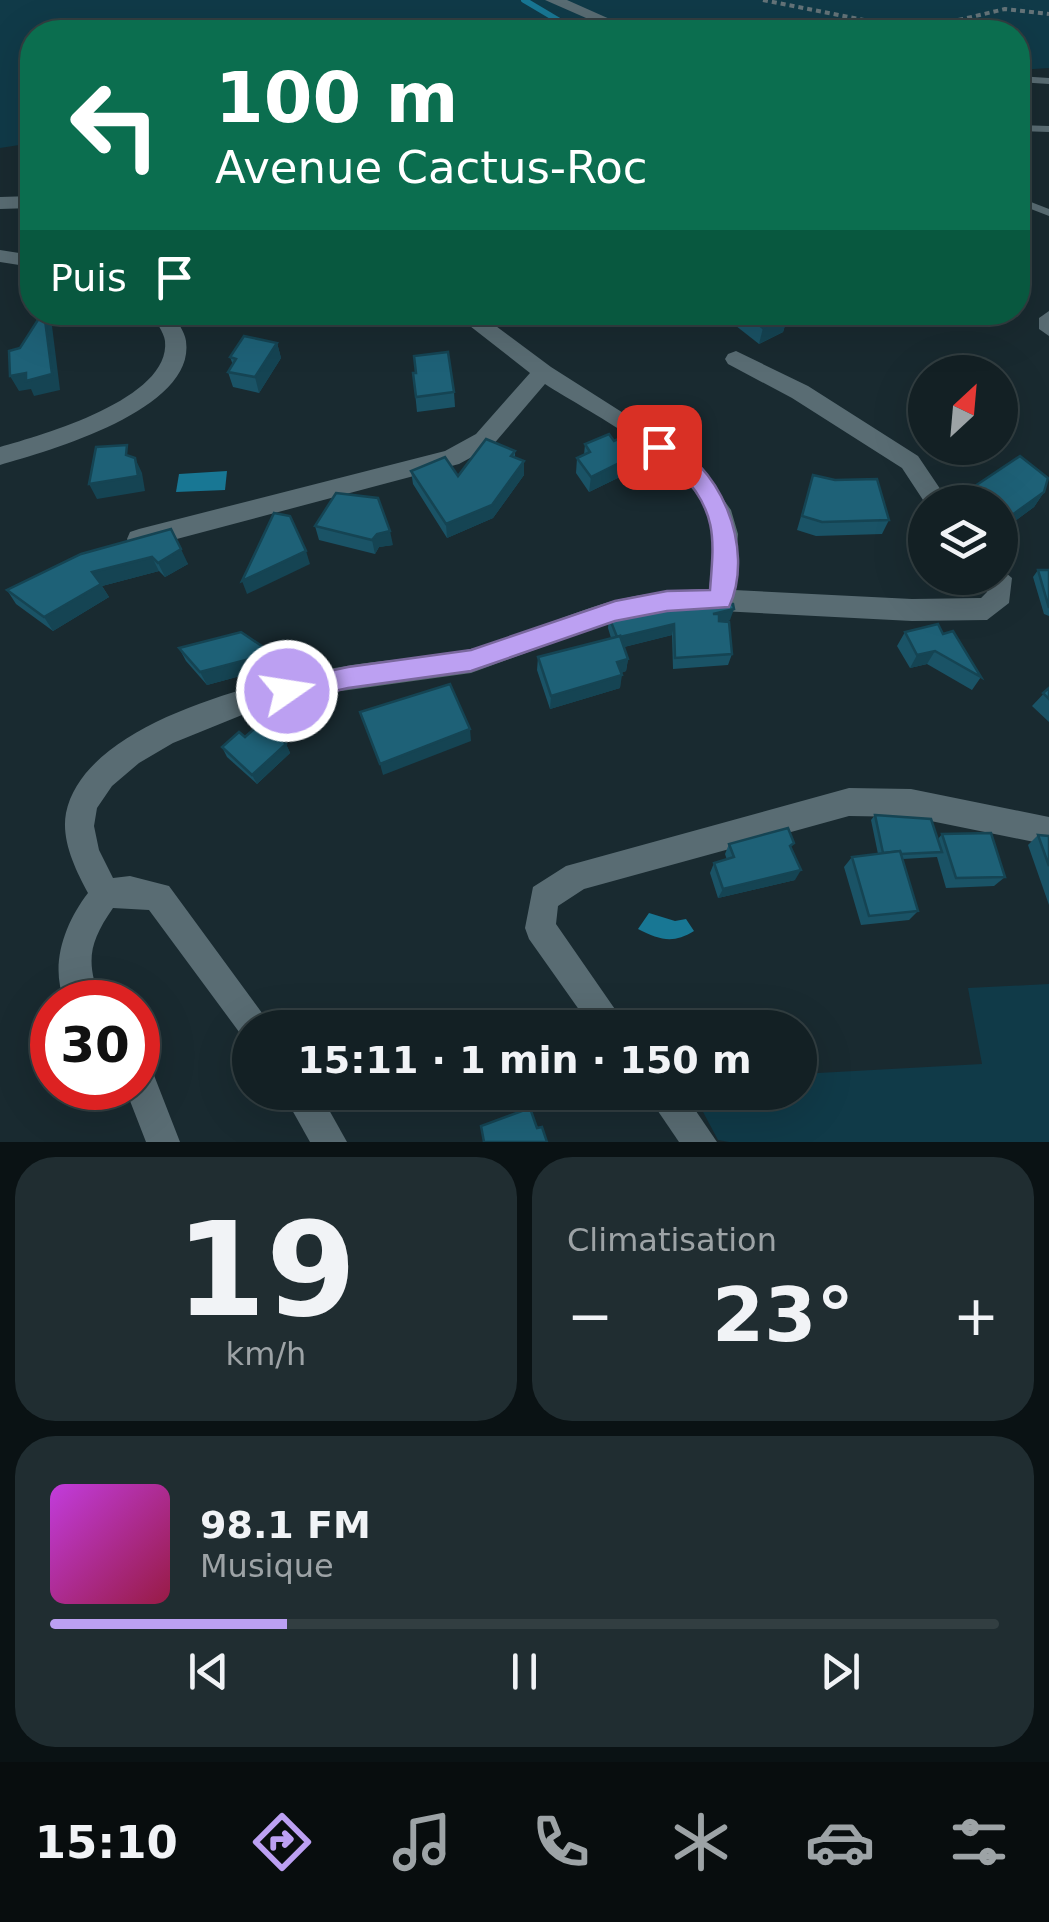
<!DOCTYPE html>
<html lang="fr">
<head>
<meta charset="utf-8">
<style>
	:root { --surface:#132024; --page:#202d31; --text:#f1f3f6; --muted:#9da3a6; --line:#323e41; --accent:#bca0f2 }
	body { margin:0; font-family:"DejaVu Sans",sans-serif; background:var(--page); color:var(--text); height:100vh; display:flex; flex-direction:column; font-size:38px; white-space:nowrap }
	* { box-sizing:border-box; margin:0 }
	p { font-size:32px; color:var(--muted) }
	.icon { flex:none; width:55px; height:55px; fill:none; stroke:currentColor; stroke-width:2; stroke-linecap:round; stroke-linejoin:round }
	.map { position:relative; height:1142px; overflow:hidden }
	.details { display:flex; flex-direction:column; gap:15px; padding:15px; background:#0a1214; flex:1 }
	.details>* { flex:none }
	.hud { position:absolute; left:20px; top:20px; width:1010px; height:305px; border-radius:40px; box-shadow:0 10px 40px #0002,0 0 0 2px var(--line); background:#0b6e4f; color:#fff; overflow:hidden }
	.needle { width:65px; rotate:26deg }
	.controls { position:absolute; left:908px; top:355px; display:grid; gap:20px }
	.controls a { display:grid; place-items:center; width:110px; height:110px; border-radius:50%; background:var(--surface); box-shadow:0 10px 40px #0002,0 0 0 2px var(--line); font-size:50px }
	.speed { position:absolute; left:30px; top:980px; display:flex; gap:20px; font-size:50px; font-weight:700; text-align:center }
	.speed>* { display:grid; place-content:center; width:130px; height:130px; border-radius:50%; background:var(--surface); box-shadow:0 10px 40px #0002,0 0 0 2px var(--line); line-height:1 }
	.speed .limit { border:15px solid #d22; background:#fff; color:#111 }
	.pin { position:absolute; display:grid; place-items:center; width:85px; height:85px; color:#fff; margin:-42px; border-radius:20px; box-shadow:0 5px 15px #0006 }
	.me { position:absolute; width:110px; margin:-55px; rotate:77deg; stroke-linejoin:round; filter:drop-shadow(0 0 8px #0008) }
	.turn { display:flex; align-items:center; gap:35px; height:210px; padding:0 30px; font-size:45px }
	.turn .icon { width:130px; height:130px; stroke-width:2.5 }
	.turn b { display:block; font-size:70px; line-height:85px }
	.then { display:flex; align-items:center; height:95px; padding:0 30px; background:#0003; gap:20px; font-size:38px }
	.big { font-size:75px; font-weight:800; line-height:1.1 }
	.details .card { flex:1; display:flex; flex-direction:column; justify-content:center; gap:15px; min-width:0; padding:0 35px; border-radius:40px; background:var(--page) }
	.details .dial { align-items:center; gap:0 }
	.dial b { font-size:130px; line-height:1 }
	.song { display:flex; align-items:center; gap:30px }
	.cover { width:120px; height:120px; border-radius:15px; background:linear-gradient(135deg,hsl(290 70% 55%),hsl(340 70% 35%)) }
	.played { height:10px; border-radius:5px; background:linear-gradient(90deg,var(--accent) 25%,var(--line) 25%) }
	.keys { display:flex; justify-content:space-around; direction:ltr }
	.heat { display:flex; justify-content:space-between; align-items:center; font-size:55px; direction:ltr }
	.details .tiles { flex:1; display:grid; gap:15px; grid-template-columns:1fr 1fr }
	.card:last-child { grid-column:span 2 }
	.trip { position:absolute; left:232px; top:1010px; width:585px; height:100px; border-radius:50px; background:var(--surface); box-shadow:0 10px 40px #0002,0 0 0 2px var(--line); font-weight:800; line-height:100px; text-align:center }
	.tab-bar { display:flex; height:160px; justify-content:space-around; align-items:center; background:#080d0e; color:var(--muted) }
	.tab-bar .icon { width:70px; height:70px }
	.tab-bar .selected { color:var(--accent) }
	.tab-bar b { font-size:45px; color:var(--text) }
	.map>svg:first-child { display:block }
</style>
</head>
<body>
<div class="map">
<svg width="1049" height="1142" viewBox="0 0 1049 1142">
	<rect width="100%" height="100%" fill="#192a30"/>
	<g fill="#103a48">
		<polygon points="0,0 1049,0 1049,68 1018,70 1018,32 32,32 32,143 0,148"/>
		<polygon points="1049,984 1049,1142 729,1142 718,1140 693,1093 800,1092 800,1074 982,1064 968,988"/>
	</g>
	<g fill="#187794">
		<polygon points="227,471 225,490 176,492 179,474"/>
		<path d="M 649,913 L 675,921 L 686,919 L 694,931 C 673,944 660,940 638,929 Z"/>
	</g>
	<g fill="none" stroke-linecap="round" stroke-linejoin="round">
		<polyline stroke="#187794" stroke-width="6" points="524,0 578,32"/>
		<polyline stroke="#647378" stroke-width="4" stroke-dasharray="5 4" stroke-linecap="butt" points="763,0 879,23 946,23 1005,9 1049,14"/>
		<g fill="#596c73" fill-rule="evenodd">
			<polygon points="1018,76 1049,78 1049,84 1018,82"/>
			<polygon points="1018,125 1049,126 1049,132 1018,131"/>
			<polygon points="1018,197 1049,209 1049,216 1018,204"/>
		</g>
		<g fill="#596c73" fill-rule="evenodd">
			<polygon points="545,0 567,0 639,32 618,32"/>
			<polygon points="32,196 32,208 0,209 0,197"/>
			<polygon points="0,250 32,255 32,267 0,262"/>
			<polygon points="1049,311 1049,336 1039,329 1039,318"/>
			<path d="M 151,312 L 172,312 C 176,320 185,332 186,341 C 196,410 48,451 0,465 L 0,447 C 42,435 171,399 165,341 C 164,332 155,321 151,312 Z"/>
			<path d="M 452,312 L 477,312 L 551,367 L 694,458 L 731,510 L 738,534 L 734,590 L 912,599 L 981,598 L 987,592 L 987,578 L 1000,578 L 1000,568 L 1012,578 L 1009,603 L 987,620 L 912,621 L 721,611 L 654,614 L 597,627 L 471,673 L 320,694 L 242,715 L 173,743 L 139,763 L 112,786 L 97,808 L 94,826 L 99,850 L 113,878 L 130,876 L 169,886 L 273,1028 L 250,1028 L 250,1041 L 245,1040 L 149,910 L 113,908 C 88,944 86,962 101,1002 L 65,1002 C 49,965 65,923 88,893 C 75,869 61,840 66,813 C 85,719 273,678 352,665 C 390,659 429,658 466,650 C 511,641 552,620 596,606 C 633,594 671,590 709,589 C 711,572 715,553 714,535 C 709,471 594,416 545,384 L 492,446 L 459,464 L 139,549 L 130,546 L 127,539 L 130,532 L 139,529 L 445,451 L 476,434 L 530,373 Z"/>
			<polygon points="736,351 808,386 918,456 949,502 925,503 902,468 792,398 728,364 725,359 728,354"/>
			<polygon points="849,788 911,789 1049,817 1049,845 911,817 849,816 584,889 558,906 556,924 628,1028 592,1028 529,939 525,928 533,887 566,866"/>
			<polygon points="138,1060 150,1065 180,1142 146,1142 125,1088 138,1088"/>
			<polygon points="282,1092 319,1092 347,1142 310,1142"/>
			<polygon points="645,1092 683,1092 717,1142 679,1142"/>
		</g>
	</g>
	<g fill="#1a5366">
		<polygon points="623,312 660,312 646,325"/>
		<polygon points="733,312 782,312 788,316 783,332 759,344 731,322"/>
		<polygon points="277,343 281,358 259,393 233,387 228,372 233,365 230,357"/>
		<polygon points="413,373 454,392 455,407 417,412"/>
		<polygon points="638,430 636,446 627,458 626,474 589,492 576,473 577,458 584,455 585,444 614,441"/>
		<polygon points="515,451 515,457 524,475 493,518 447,538 413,484 411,471 458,476"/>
		<polygon points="813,475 889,520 882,534 816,536 797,530"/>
		<polygon points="975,486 1044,492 1034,507 1004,529 1000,527 1000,502 969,502 967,501"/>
		<polygon points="315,526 393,545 379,547 375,554 319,540"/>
		<polygon points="164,530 188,564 165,577 159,571 102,586 109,597 53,631 16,604 7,590"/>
		<polygon points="1038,570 1049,570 1049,616 1044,614 1033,577"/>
		<polygon points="609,617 730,620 725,622 732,654 728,665 673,669 672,635 624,647 628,659 626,671 621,673 620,688 550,709 537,670 538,657 611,638 608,628"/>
		<polygon points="905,632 943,634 981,677 972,690 927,664 910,668 897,646"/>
		<polygon points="179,648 272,653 277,666 207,685 186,661"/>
		<polygon points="1049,688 1049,722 1032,706"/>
		<polygon points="286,744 290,753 257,784 227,757 222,747"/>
		<polygon points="875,815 938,839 942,834 1005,877 994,886 946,888 937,857 903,859 918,911 909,920 861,925 844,867 852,857 878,854 871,820"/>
		<polygon points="1038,835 1049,836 1049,905 1028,845"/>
		<polygon points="729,844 791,848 795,880 718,898 710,873 714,863 727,860 725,854"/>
	</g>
	<g fill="#154453">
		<polygon points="44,312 52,326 60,390 34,396 31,389 19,391 10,376"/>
		<polygon points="648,312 660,312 646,325"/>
		<polygon points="788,316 783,332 759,344 763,328"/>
		<polygon points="277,343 281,358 259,393 255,377"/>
		<polygon points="638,430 636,446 625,461 627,459 626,474 589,492 591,477 622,451"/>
		<polygon points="135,458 142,473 145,491 97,499 89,484"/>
		<polygon points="524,461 524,475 493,518 447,538 446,524"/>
		<polygon points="1044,492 1034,507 1004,529 1012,515"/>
		<polygon points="390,531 393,545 379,547 375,554 372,540 377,534"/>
		<polygon points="181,549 188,564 165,577 158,563"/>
		<polygon points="306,551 310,564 247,594 242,581"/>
		<polygon points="152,557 159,571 102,586 109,597 53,631 44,617 92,572"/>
		<polygon points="734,609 730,620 709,625 713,614"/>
		<polygon points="674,624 672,635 616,649 617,638"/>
		<polygon points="935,651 927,664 910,668 917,655"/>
		<polygon points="272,653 277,666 207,685 200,672"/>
		<polygon points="628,659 626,671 616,675 617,662"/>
		<polygon points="622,675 620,688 550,709 551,696"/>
		<polygon points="470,729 471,741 383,775 380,764"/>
		<polygon points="286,744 290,753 257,784 252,775"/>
		<polygon points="801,870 795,880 718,898 723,889"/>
	</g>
	<g fill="#1e6177" stroke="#154453" stroke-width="2.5">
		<polygon points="43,312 44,312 52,374 26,381 26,373 10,376 9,351 20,348"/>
		<polygon points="743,312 782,312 788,316 763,328"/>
		<polygon points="244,336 277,343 255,377 228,372 236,359 230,357"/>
		<polygon points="448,352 454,392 416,397 413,373 416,373 414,356"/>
		<polygon points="638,430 622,451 627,459 591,477 577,458 590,452 585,444 609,434 614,441"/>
		<polygon points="486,439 515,451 511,456 524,461 492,505 446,524 411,471 445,457 458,476"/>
		<polygon points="127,445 126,455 135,458 138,476 89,484 96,447"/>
		<polygon points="1020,456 1048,478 1044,492 1012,515 1000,505 1000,502 996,502 975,486"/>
		<polygon points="813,475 835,480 877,479 889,520 822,522 802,516"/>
		<polygon points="336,493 378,498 390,531 377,534 372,540 315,526"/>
		<polygon points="274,513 290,516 306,551 242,581"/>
		<polygon points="171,529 181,549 158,563 152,557 92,572 101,584 44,617 7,590 81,554"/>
		<polygon points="1038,570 1049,570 1049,608"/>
		<polygon points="733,604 734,609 713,614 719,614 719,621 729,622 732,654 675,658 674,624 620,637 620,636 617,637 609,617 657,606"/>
		<polygon points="938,624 943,634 953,631 981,677 935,651 917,655 905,632"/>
		<polygon points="241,632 272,653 200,672 179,648"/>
		<polygon points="620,636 628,659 617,662 622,675 551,696 538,657"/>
		<polygon points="450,684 470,729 380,764 360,712"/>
		<polygon points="1049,688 1049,699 1043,693"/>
		<polygon points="263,721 286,744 252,775 222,747 239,732 245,737"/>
		<polygon points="875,815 931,819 942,852 901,854 900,851 883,853"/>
		<polygon points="788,828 794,843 790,846 801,870 723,889 714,863 734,857 729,844"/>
		<polygon points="991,833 1005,877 956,878 942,834"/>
		<polygon points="1038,835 1049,836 1049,866"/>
		<polygon points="900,851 918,911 869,916 852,857"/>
		<polygon points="530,1108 537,1128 542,1127 547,1142 484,1142 481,1126"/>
	</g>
	<path fill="#bca0f2" stroke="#7a689d" stroke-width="2.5" d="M 659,439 C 720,459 756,549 729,607 L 667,611 L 615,621 L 471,671 L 348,688 L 287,702 L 278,698 L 274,691 L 278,683 L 287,680 L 348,667 L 471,650 L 615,601 L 667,591 L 710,590 C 714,540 718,512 680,472 C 671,462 657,459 649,447 Z"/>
</svg>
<div class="controls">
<a><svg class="needle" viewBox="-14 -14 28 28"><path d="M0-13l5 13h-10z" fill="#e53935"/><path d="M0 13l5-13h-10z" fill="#9da3a6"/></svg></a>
<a><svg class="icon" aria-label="layers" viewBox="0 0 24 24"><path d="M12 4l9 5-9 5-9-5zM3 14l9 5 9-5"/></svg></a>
</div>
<div class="speed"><div class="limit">30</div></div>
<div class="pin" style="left:659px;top:447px;background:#d93025"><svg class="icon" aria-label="arrive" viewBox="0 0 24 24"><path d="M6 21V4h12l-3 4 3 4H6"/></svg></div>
<svg class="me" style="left:287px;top:691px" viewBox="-20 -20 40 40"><circle r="17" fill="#bca0f2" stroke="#fff" stroke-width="3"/><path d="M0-11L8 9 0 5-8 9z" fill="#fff"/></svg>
<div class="trip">15:11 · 1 min · 150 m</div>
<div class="hud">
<div class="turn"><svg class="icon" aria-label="left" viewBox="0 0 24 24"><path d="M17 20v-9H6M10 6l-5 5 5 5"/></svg><div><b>100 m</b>Avenue Cactus-Roc</div></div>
<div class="then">Puis<svg class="icon" aria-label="arrive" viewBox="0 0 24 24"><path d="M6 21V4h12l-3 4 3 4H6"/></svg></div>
</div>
</div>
<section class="details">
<div class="tiles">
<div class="card dial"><b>19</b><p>km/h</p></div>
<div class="card"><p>Climatisation</p>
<div class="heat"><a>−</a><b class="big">23°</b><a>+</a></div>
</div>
<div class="card">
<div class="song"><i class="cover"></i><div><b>98.1 FM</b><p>Musique</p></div></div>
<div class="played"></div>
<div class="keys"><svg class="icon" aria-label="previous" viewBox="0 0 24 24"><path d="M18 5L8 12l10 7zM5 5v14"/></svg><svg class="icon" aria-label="pause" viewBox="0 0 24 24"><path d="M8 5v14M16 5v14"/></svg><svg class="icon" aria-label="next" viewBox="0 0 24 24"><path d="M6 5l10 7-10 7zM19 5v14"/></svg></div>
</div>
</div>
</section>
<nav class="tab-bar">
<b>15:10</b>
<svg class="icon selected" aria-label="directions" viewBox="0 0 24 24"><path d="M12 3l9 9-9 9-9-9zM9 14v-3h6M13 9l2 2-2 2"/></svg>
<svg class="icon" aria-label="music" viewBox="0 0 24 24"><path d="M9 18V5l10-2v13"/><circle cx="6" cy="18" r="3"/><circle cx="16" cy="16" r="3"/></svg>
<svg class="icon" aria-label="phone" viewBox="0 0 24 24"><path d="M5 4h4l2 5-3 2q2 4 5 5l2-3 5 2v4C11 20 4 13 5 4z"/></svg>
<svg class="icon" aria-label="climate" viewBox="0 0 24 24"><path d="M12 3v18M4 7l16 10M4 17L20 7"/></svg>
<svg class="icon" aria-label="car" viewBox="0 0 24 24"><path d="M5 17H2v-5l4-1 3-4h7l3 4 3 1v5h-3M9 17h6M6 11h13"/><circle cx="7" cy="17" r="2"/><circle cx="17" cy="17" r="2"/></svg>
<svg class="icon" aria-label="filters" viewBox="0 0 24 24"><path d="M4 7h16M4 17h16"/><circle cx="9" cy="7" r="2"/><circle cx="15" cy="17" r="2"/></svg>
</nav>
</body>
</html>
